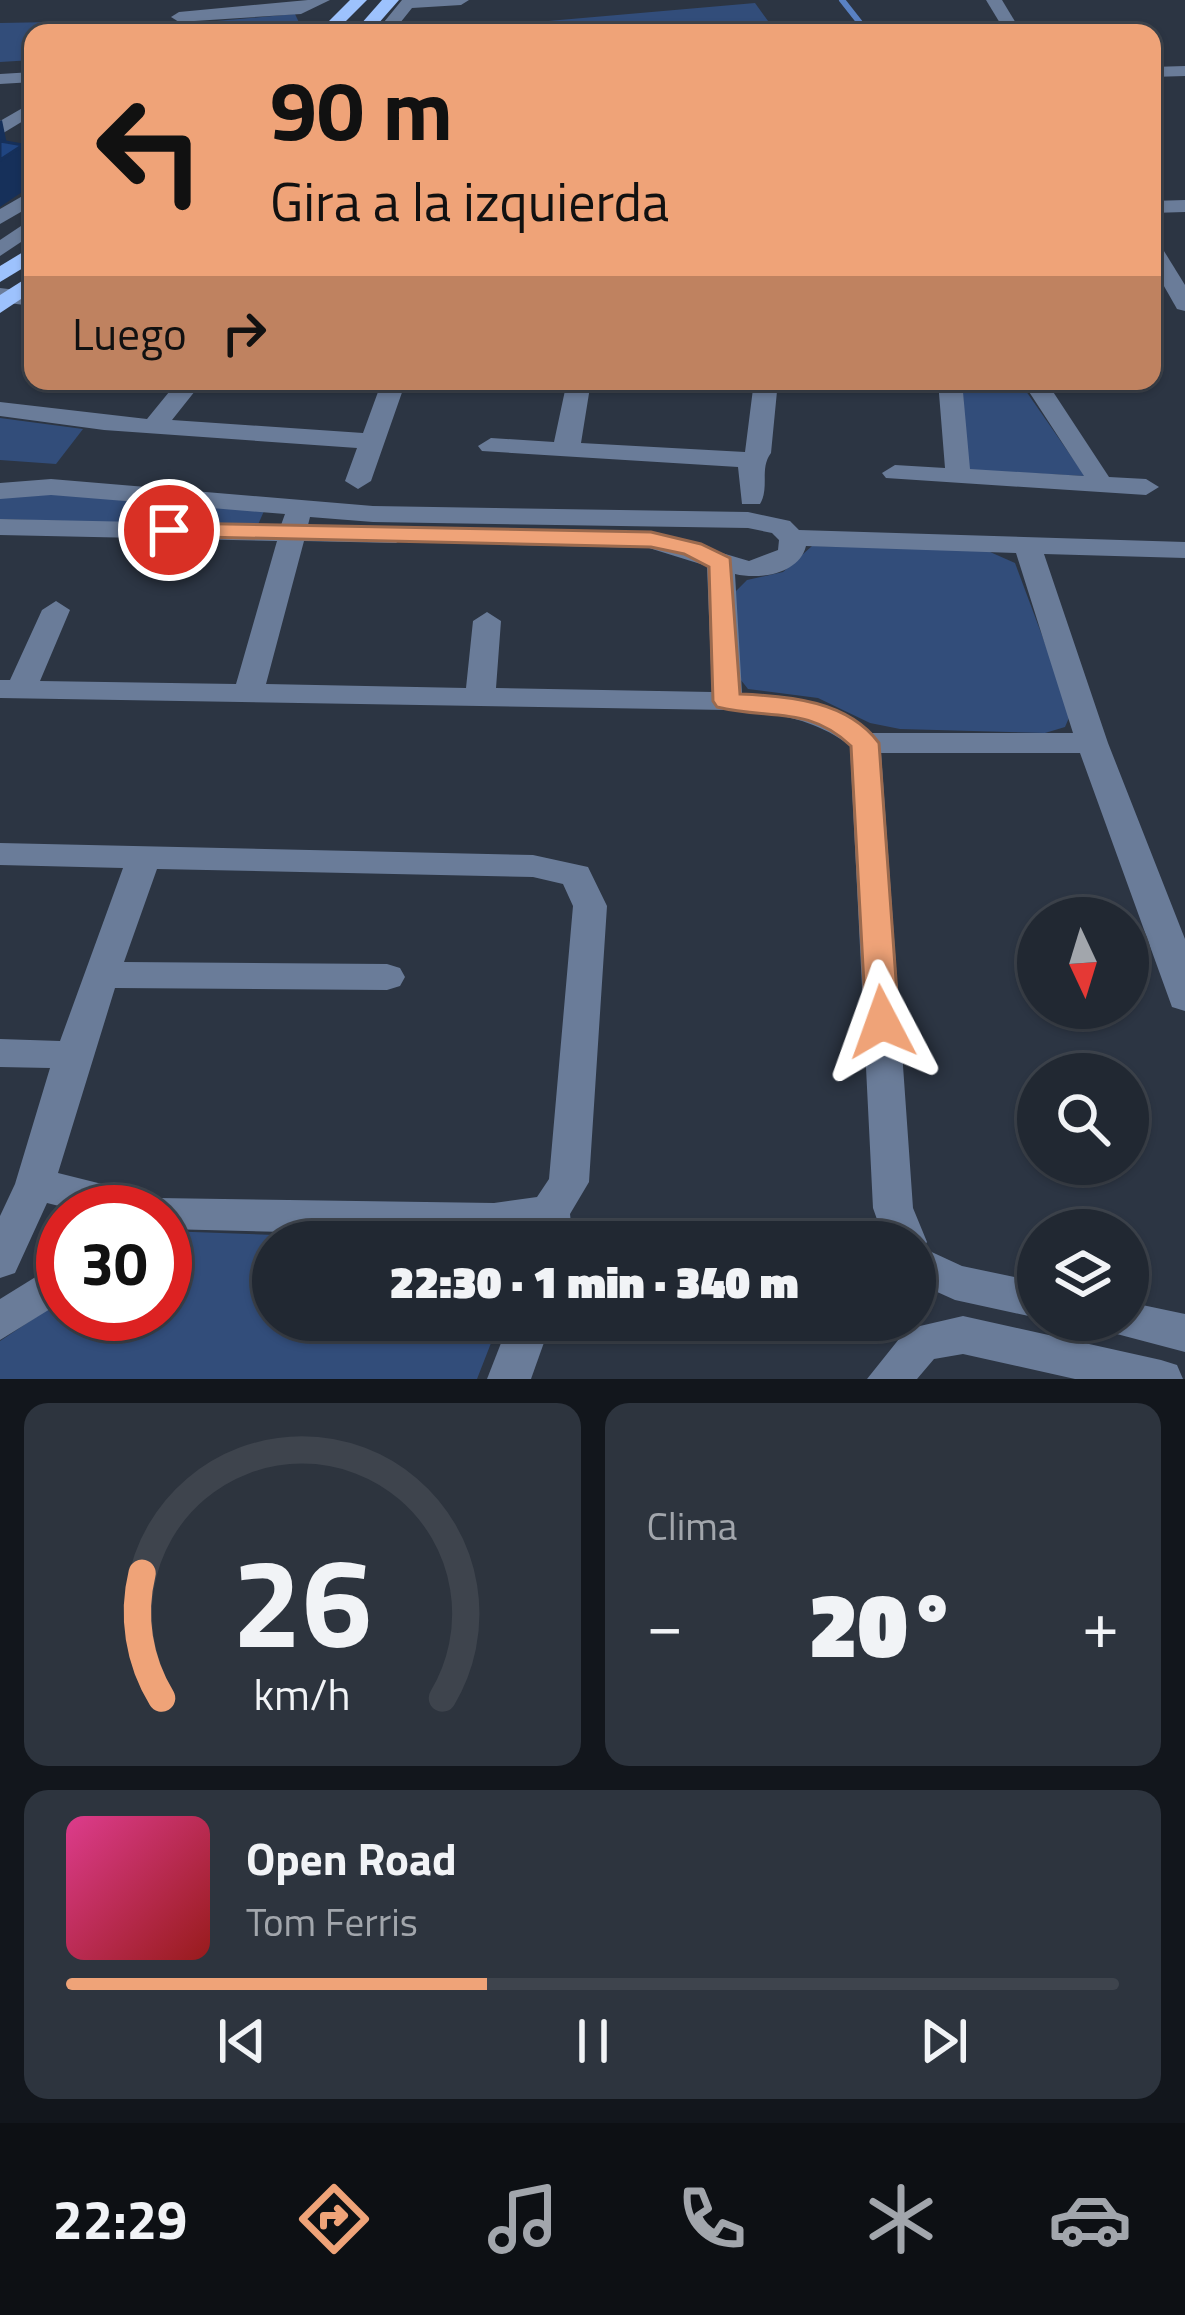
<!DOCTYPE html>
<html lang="es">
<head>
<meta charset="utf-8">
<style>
	:root { --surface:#212832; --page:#2d343e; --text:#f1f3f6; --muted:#a2a6ac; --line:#3e444d; --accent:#efa378 }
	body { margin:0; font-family:"Titillium Web",sans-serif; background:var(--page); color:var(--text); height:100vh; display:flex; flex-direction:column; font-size:45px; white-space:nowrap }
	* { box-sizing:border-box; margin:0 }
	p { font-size:39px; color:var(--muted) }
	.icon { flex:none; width:66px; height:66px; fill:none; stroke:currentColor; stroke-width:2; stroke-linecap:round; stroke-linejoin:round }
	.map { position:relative; height:1379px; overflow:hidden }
	.details { display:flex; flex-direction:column; gap:24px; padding:24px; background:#12161c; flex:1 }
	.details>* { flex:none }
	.hud { position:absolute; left:24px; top:24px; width:1137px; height:366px; border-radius:24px; box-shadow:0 3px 9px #0004,0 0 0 3px var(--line); background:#efa378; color:#111; overflow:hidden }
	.needle { width:78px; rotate:176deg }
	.tools { position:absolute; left:1017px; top:897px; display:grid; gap:24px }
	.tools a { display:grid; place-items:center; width:132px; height:132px; border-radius:50%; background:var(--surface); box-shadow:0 3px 9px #0004,0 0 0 3px var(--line); font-size:60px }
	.speed { position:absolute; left:36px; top:1185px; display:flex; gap:24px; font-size:60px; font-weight:700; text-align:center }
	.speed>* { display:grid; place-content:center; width:156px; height:156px; border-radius:50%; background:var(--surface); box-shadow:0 3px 9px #0004,0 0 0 3px var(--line); line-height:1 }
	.speed .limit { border:18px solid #d22; background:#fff; color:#111 }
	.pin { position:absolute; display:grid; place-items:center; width:102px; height:102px; color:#fff; margin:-51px; border:6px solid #fff; border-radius:50%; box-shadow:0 3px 12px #0007 }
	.me { position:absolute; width:132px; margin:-66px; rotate:356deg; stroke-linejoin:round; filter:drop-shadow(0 0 9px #0008) }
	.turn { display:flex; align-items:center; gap:42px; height:252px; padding:0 48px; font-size:54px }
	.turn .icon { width:156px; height:156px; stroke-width:2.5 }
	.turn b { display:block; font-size:84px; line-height:102px }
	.then { display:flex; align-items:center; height:114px; padding:0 48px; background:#0003; gap:24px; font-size:45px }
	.big { font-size:90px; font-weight:800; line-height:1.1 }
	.details .card { flex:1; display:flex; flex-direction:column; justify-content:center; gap:18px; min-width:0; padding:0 42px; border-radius:24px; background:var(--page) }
	.details .dial { align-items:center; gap:0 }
	.dial svg { height:312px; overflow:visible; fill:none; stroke:var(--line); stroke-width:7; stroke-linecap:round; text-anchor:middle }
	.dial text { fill:var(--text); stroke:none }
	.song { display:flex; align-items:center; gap:36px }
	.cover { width:144px; height:144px; border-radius:18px; background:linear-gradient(135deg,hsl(330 70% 55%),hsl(0 70% 35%)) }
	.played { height:12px; border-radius:6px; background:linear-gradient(90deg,var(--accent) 40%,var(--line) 40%) }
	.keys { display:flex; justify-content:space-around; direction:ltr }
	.heat { display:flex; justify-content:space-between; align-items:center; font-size:66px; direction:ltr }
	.details .tiles { flex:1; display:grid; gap:24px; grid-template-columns:1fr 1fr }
	.card:last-child { grid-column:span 2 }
	.trip { position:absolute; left:252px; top:1221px; width:684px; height:120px; border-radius:60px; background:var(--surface); box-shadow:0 3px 9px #0004,0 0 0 3px var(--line); font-weight:800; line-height:120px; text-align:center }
	.dock { display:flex; height:192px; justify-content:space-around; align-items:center; background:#0d1014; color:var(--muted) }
	.dock .icon { width:84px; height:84px }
	.dock .active { color:var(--accent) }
	.dock b { font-size:54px; color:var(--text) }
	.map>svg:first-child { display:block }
</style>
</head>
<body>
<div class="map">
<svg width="1185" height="1379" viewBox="0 0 1185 1379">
	<rect width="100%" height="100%" fill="#2c3543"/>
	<g fill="#324d7a">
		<polygon points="755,3 771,25 675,32 630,26 409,33"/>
		<polygon points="295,14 304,33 209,33 205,22"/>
		<polygon points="107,21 101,33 33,33 33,60 0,62 0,23"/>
		<polygon points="962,381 1019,381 1085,476 968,470"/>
		<polygon points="0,418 83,429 56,464 0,460"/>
		<polygon points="34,493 264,511 257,527 0,519 0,496"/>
		<polygon points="812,546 981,548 1015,563 1071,713 1065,727 1045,733 900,729 870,723 818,698 748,689 737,675 734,593 747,580 783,572"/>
		<polygon points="165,1231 468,1242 273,1242 273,1320 500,1320 477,1379 0,1379 0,1341 63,1299 63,1314 165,1314"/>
	</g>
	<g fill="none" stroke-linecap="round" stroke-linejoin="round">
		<polyline stroke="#5981c3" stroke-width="6" points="842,0 868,33"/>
		<g fill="#6a7c99" fill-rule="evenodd">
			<polygon points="308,0 330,0 301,14 179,22 171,17 179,12"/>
			<polygon points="402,0 469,0 461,5 412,8 392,33 375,33"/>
			<polygon points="986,0 1002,0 1022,33 1006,33"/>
			<polygon points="782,26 789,33 707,33 715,28"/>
			<polygon points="575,28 660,28 668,33 567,33"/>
			<polygon points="1185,66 1185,76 1152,77 1152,67"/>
			<polygon points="33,72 33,82 0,84 0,74"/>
			<polygon points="33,102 33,115 0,135 0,121"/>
			<polygon points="33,190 33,205 0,224 0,209"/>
			<polygon points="1185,200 1185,212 1152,213 1152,201"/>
			<polygon points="33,218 33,234 0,256 0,240"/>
			<polygon points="1152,241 1159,243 1185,285 1185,311 1177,309 1152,265"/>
			<polygon points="0,288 33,292 33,306 0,302"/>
			<polygon points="178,381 203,381 172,420 363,433 382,381 406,381 371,481 358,489 345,481 357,448 104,430 0,416 0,402 147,419"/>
			<path d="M 567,381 L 591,381 L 581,443 L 745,452 L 754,381 L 778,381 L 771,453 C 759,469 770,487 760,504 L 742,504 L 738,467 L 482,451 L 478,446 L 491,438 L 554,442 Z"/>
			<polygon points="938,381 962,381 970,469 1084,476 1022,381 1046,381 1109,477 1146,479 1159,487 1146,495 886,478 882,473 895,465 945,468"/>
			<path d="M 51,479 L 373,506 L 748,512 L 790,521 L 799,530 L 1185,542 L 1185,558 L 1044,554 L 1108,743 L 1185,939 L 1185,1011 L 1172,1007 L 1080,753 L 881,753 L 913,1208 L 927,1242 L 923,1248 L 962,1266 L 1038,1282 L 1038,1318 L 955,1300 L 915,1282 L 915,1242 L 885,1242 L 873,1208 L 850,746 C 813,717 772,713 727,710 L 0,698 L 0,680 L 10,680 L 42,610 L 56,601 L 70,610 L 40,681 L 236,684 L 277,541 L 0,535 L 0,519 L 281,525 L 285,514 L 51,495 L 0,499 L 0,483 ZM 310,517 L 373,522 L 748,528 L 772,533 L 779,540 L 778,550 L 749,561 L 651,532 L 516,529 L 503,537 L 516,545 L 649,548 L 707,566 L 712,692 L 496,688 L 501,621 L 487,612 L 473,621 L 466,688 L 266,684 L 304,541 L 396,543 L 409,535 L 396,527 L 308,525 ZM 806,546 L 1016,553 L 1073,733 L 872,733 L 829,708 L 742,693 L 735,574 C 760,580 799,574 806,546 Z"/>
			<path d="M 0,843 L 533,855 L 588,867 L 607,906 L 589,1182 L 570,1214 L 573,1242 L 531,1242 L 530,1231 L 494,1237 L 165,1229 L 165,1212 L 83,1212 L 47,1203 L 15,1273 L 0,1278 L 0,1216 L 15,1184 L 50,1068 L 0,1067 L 0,1039 L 60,1041 L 123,868 L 0,865 ZM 157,869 L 533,877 L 563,884 L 573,906 L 549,1179 L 537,1197 L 494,1203 L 158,1198 L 58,1173 L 115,988 L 387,990 L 400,986 L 405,977 L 400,968 L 387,964 L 124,962 Z"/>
			<polygon points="63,1260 63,1301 0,1340 0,1299"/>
			<polygon points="1128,1302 1185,1314 1185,1352 1113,1333 1107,1320 1128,1320"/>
			<polygon points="963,1316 1161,1360 1177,1365 1183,1379 1075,1379 963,1354 934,1359 917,1379 867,1379 907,1329"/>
			<polygon points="510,1320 552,1320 531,1379 487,1379"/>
		</g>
		<g fill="#9dc2fd" fill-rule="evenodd">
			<polygon points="350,0 367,0 334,33 317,33"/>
			<polygon points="382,0 399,0 370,33 353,33"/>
			<polygon points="33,246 33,262 0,282 0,266"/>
			<polygon points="33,274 33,291 0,313 0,295"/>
		</g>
	</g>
	<polygon fill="#16305a" points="2,120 9,154 23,145 31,186 0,207 0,121"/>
	<polygon fill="#204581" stroke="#16305a" stroke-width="3" points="0,141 23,145 0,160"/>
	<path fill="#efa378" stroke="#9b6a4e" stroke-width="3" d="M 169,523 L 651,532 L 701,544 L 730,558 L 740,694 C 790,696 848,701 879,743 L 899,1022 L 894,1031 L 882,1034 L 870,1031 L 866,1022 L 851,746 C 808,705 769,720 717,707 L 713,701 L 709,567 L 684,554 L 651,547 L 160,536 L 160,525 Z"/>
</svg>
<div class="tools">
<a><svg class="needle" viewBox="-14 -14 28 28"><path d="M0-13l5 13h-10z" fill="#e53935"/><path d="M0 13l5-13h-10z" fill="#a2a6ac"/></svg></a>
<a><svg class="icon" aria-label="search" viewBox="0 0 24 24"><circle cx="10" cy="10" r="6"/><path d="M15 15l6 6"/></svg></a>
<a><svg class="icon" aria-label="layers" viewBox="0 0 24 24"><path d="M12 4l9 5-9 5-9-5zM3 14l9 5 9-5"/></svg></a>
</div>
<div class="speed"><div class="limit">30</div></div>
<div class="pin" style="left:169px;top:530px;background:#d93025"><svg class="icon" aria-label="arrive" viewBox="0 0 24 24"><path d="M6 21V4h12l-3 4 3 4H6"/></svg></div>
<svg class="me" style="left:882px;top:1022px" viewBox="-20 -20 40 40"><path d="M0-17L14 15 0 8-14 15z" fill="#efa378" stroke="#fff" stroke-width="4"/></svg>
<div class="trip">22:30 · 1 min · 340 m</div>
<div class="hud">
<div class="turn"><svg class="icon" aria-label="left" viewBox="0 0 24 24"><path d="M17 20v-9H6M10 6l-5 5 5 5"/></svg><div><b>90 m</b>Gira a la izquierda</div></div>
<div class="then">Luego<svg class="icon" aria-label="right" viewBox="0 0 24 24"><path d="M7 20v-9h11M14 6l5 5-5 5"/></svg></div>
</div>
</div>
<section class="details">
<div class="tiles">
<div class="card dial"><svg viewBox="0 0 100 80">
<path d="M14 69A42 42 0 1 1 86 69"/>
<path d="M14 69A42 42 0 0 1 9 37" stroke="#efa378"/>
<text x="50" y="56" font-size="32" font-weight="700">26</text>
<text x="50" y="72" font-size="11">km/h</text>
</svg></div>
<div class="card"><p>Clima</p>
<div class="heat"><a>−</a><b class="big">20°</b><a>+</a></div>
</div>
<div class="card">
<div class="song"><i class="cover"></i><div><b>Open Road</b><p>Tom Ferris</p></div></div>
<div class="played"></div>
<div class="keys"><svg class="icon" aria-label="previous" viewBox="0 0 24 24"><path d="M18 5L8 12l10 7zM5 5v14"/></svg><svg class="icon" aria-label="pause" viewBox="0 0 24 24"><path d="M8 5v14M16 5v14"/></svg><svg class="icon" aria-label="next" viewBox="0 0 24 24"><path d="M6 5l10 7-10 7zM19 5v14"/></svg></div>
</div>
</div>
</section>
<nav class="dock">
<b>22:29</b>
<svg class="icon active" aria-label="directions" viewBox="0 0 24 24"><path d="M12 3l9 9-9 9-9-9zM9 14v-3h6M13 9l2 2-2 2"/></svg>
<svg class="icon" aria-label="music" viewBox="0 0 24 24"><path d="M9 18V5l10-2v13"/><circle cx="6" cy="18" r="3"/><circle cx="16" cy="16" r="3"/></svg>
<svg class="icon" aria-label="phone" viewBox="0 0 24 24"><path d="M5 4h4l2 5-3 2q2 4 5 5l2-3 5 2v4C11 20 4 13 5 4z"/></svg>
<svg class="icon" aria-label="climate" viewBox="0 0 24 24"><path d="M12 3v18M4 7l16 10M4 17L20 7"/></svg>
<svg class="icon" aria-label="car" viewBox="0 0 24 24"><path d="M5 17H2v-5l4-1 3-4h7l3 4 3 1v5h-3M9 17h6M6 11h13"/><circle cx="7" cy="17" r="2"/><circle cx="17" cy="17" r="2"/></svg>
</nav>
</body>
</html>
